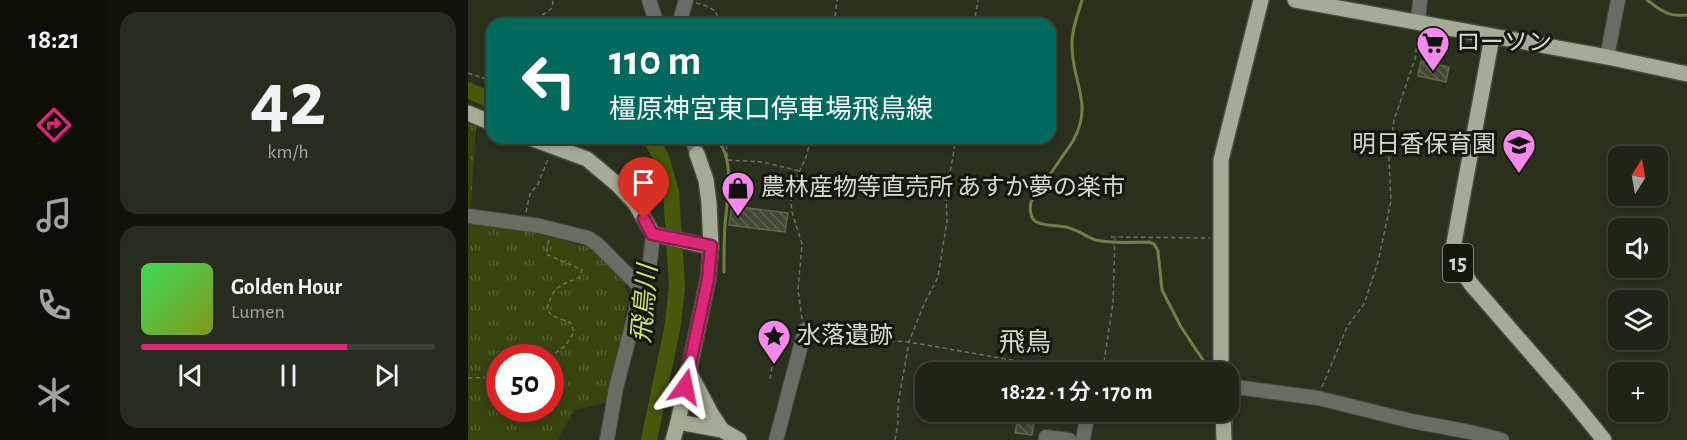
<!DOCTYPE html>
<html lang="ja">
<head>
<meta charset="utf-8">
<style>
	:root { --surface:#202415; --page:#282c1e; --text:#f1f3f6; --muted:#a2a4a0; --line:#3d4134; --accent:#db2777 }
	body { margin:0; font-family:"Alegreya Sans","Noto Sans JP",sans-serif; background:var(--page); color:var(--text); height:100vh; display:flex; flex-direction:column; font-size:22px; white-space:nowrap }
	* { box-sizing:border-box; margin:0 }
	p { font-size:20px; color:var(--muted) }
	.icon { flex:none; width:33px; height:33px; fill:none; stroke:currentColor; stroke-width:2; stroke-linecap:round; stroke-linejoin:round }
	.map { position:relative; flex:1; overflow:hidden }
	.details { display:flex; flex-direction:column; gap:12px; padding:12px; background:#12140c; width:360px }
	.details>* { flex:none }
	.banner { position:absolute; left:18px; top:18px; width:570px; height:126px; border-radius:18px; box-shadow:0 3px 9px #0003,0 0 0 2px var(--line); background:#00695c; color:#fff; overflow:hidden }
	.needle { width:39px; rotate:11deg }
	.fabs { position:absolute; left:1140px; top:146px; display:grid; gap:12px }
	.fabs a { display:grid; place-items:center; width:60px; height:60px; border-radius:12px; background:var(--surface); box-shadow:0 3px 9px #0003,0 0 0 2px var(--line); font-size:30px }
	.speed { position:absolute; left:18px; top:344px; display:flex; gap:12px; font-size:30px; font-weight:700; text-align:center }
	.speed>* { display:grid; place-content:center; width:78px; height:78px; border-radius:50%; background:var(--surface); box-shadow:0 3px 9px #0003,0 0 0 2px var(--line); line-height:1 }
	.speed .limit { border:9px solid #d22; background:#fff; color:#111 }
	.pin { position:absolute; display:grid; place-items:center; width:51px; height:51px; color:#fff; margin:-62px -26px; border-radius:50% 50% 50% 0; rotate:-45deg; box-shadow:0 0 6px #0007 }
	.pin .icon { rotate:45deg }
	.me { position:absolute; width:66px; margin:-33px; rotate:12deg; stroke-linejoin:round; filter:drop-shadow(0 0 4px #0008) }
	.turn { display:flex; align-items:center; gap:21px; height:126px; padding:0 24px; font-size:27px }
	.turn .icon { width:78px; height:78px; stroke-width:2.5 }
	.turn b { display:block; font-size:42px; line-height:51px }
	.details .widget { flex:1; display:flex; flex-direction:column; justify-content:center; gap:9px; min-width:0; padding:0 21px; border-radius:18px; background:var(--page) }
	.details .dial { align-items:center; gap:0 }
	.dial b { font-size:78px; line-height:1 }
	.song { display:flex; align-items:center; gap:18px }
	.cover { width:72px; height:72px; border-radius:9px; background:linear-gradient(135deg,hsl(130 70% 55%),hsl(70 70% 35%)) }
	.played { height:6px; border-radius:3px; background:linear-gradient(90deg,var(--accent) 70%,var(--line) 70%) }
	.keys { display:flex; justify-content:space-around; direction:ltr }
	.trip { position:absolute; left:447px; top:362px; width:324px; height:60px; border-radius:18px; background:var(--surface); box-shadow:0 3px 9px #0003,0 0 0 2px var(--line); font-weight:600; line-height:60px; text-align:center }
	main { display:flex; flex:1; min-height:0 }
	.tabs { display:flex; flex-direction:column; width:108px; justify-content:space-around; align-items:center; background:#0d0e08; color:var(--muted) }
	.tabs .icon { width:42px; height:42px }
	.tabs .on { color:var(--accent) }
	.tabs b { font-size:27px; color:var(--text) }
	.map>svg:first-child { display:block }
</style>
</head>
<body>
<main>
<nav class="tabs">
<b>18:21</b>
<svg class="icon on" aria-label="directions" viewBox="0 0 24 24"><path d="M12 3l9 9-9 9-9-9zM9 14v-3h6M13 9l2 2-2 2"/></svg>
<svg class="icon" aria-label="music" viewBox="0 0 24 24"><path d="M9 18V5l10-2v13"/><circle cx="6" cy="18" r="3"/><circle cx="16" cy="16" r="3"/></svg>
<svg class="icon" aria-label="phone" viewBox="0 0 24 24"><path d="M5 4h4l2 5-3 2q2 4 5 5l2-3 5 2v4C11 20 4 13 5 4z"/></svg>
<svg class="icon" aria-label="climate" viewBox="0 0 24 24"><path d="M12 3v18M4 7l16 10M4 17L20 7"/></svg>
</nav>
<section class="details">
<div class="widget dial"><b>42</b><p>km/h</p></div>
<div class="widget">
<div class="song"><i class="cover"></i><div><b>Golden Hour</b><p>Lumen</p></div></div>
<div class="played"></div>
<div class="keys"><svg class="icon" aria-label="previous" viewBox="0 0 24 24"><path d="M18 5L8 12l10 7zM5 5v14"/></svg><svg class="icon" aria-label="pause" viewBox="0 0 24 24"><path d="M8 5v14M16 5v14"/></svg><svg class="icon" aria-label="next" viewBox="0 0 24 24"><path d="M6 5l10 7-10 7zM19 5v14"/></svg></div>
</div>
</section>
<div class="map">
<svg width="1219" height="440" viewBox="0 0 1219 440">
	<defs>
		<pattern id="park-tufts" width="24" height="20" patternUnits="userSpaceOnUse" patternTransform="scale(1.5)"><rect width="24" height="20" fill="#38440d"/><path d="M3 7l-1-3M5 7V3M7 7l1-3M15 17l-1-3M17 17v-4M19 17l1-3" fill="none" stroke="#545e2f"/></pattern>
		<pattern id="building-back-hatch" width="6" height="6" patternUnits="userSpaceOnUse" patternTransform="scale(1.5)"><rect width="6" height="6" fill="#424833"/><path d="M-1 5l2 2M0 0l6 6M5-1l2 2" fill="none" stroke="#5c624f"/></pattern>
	</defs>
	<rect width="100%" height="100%" fill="#2a301c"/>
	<path fill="url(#park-tufts)" fill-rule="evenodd" d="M 0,123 L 8,126 L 2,220 L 52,229 L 127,249 L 153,276 L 161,296 L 140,402 L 107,410 L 95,429 L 90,440 L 0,440 ZM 32,357 L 82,357 L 82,408 L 32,408 Z"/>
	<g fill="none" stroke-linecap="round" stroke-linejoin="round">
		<g stroke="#727e45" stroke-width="3">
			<path d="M 614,0 C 610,14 603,31 604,46 C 604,83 626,103 605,141 L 563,202 C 558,230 580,223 598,227 C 609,229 618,237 628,240 C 645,244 664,242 681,242 L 686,244 L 690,251 L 694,290 L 713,327 L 743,372"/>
			<path d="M 1179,0 C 1194,11 1200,17 1219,15"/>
			<path d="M 248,138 C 268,159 259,199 257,225 C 256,240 256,256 256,272"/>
			<polyline points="760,402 764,409 763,426"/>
		</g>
		<g stroke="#48580b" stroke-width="16">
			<polyline points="0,90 24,101"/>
			<polyline points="181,440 205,324 209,286 203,192 193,157 182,138"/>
		</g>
	</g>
	<g fill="url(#building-back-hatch)" stroke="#5f654f" stroke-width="1.5">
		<polygon points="953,61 981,67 978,82 950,76"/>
		<polygon points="264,206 320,213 317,232 261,225"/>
		<polygon points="551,411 567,413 564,435 547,433"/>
	</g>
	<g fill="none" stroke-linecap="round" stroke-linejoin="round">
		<defs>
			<g id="minor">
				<polyline points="181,0 189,24"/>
				<polyline points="950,23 952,0"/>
				<polyline points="211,24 218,0"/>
				<polyline points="1139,57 1150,0"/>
				<polyline points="224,138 229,154"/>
				<polyline points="0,216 72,226 120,238 129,244 168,283 171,289"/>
				<polyline points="627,372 627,370"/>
				<polyline points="760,386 850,398 943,421 1002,432 1034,440"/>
				<polyline points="139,440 148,388 168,310 171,289 182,262 185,234"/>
				<polyline points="308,440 337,330"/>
				<polyline points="578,440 578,437 601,440"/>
				<polyline points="615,440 620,411"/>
			</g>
			<g id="major">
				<polyline points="827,0 1139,57 1219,74"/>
				<polyline points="1024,37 986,243 991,266 1003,284 1102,398 1136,440"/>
				<polyline points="0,113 24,123"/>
				<polyline points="62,138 119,159 150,185 167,203 185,234 243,247"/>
				<polyline points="220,370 244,415 254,430"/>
				<polyline points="753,372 753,160 793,0"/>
				<polyline points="755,411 756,440"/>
				<polyline points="210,422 254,430 271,440"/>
				<polyline points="205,440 210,422 240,279 243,247 241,203 238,180 229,154"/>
			</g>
		</defs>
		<use href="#minor" stroke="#454b38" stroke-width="16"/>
		<use href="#major" stroke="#454b38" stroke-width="18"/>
		<g stroke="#696e5d" stroke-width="1.5" stroke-dasharray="4.5 3" stroke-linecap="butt">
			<path d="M 228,3 C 240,6 251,9 251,24"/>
			<polyline points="62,24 84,8 85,0"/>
			<polyline points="366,24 369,0"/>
			<polyline points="506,24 510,0"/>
			<polyline points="0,73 24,81"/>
			<polyline points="209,138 214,142"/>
			<polyline points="256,138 258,141 260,160 295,162 331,171"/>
			<polyline points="58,212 62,194 70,184 80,159"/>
			<polyline points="643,237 742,238"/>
			<path d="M 81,240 L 78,254 L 114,270 L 111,278 C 89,286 85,287 79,310 L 85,316 L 103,323 L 106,332 L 97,346 L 82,357"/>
			<polyline points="334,319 330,290 334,244 324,212 323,202 328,179 338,157 343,138"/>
			<polyline points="348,332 393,339 441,342 538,359 563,363 581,362 616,368"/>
			<polyline points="310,350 313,337"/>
			<polyline points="636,362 645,303 647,237"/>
			<polyline points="0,378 32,377"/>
			<polyline points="302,379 304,366"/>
			<polyline points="854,387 879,327 896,304 910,262 923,201 921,159 926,120 947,59 950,36"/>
			<polyline points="427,440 430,422 430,404 441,342 456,304 470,277 479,221 478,197 488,138"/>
		</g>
		<use href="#minor" stroke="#696c62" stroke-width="14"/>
		<use href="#major" stroke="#a5ab96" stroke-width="15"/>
	</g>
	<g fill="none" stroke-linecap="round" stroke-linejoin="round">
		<defs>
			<polyline id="route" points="176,219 184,234 243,246 240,279 217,387"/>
		</defs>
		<use href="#route" stroke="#8e194d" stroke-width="15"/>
		<use href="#route" stroke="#db2777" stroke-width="10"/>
	</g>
	<defs>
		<symbol id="supermarket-pin" viewBox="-11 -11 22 30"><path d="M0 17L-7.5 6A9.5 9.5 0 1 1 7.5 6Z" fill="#f788eb" stroke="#14170e"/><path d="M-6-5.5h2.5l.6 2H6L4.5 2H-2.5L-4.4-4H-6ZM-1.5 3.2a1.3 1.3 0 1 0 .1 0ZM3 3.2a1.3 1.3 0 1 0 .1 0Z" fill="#111"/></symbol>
		<symbol id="school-pin" viewBox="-11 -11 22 30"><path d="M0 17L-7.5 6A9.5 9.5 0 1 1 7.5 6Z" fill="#f788eb" stroke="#14170e"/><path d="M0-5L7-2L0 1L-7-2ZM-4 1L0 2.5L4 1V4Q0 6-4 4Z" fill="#111"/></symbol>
		<symbol id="shop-pin" viewBox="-11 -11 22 30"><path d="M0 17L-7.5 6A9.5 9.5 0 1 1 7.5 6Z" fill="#f788eb" stroke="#14170e"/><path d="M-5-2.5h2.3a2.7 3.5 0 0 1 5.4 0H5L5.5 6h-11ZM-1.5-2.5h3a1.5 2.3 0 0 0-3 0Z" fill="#111"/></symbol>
		<symbol id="sight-pin" viewBox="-11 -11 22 30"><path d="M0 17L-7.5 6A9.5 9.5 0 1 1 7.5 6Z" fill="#f788eb" stroke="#14170e"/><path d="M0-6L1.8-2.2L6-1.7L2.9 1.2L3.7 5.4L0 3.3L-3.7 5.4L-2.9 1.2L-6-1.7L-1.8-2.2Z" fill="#111"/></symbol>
	</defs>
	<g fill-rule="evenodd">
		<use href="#supermarket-pin" x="946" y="24" width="38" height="52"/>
		<use href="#school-pin" x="1032" y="126" width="38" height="52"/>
		<use href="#shop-pin" x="251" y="169" width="38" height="52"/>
		<use href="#sight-pin" x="287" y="317" width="38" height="52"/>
	</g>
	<g text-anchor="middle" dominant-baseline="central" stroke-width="6" stroke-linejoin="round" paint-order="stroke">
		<rect fill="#14170e" stroke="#9a9e93" stroke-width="1.5" x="975" y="244" width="30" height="38" rx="4.5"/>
		<g font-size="22" font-weight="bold" fill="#d4d8cc">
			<text x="990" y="263">15</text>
		</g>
		<g font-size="24" fill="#d4d8cc" stroke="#14170e" text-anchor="start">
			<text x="988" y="43">ローソン</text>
			<text x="1028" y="145" text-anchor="end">明日香保育園</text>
			<text x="293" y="188">農林産物等直売所 あすか夢の楽市</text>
			<text x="329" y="336">水落遺跡</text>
		</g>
		<g font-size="26" font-style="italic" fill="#c6e56a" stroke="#14170e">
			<text transform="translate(177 304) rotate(-85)">飛鳥川</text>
		</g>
		<g font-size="26" fill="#d3dbc2" stroke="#14170e">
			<text x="557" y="343">飛鳥</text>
		</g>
	</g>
</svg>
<div class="fabs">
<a><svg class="needle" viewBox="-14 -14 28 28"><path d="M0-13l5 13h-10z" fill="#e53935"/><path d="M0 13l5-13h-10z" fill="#a2a4a0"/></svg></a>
<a><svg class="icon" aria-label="sound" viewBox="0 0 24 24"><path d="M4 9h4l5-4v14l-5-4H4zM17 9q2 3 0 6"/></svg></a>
<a><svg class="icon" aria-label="layers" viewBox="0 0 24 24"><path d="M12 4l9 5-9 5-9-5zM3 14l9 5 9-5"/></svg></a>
<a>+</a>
</div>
<div class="speed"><div class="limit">50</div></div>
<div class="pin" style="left:176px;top:219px;background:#d93025"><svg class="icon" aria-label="arrive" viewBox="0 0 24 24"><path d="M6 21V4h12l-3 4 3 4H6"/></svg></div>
<svg class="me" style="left:217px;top:387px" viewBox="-20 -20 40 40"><path d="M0-17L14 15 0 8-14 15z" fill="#db2777" stroke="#fff" stroke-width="4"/></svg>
<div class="trip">18:22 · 1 分 · 170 m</div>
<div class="banner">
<div class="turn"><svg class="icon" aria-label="left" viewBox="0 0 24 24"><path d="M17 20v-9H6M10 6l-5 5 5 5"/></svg><div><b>110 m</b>橿原神宮東口停車場飛鳥線</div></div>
</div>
</div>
</main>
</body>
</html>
